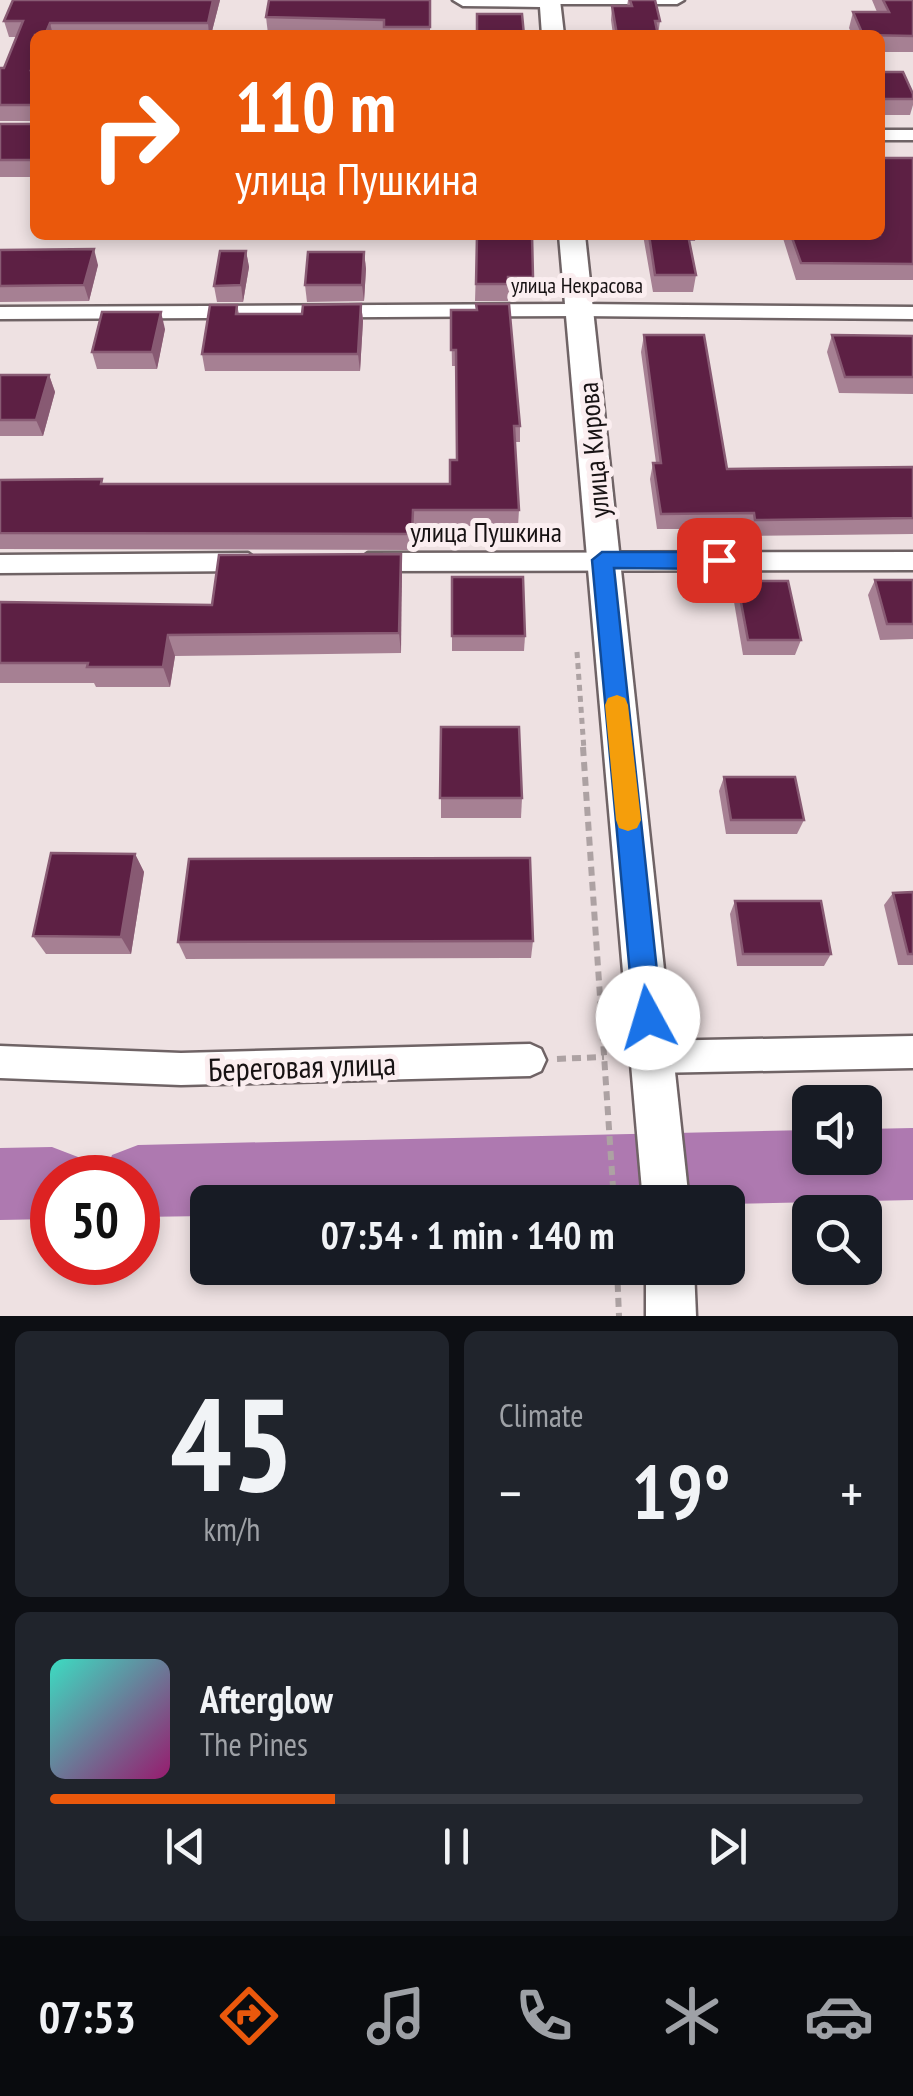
<!DOCTYPE html>
<html lang="en">
<head>
<meta charset="utf-8">
<style>
	:root { --surface:#171b24; --page:#20242c; --text:#f1f3f6; --muted:#9ea1a6; --line:#363941; --accent:#ea580c }
	body { margin:0; font-family:"PT Sans Narrow",sans-serif; background:var(--page); color:var(--text); height:100vh; display:flex; flex-direction:column; font-size:38px; white-space:nowrap }
	* { box-sizing:border-box; margin:0 }
	p { font-size:32px; color:var(--muted) }
	.icon { flex:none; width:55px; height:55px; fill:none; stroke:currentColor; stroke-width:2; stroke-linecap:round; stroke-linejoin:round }
	.map { position:relative; height:1316px; overflow:hidden }
	.side { display:flex; flex-direction:column; gap:15px; padding:15px; background:#0d0f14; flex:1 }
	.side>* { flex:none }
	.banner { position:absolute; left:30px; top:30px; width:855px; height:210px; border-radius:15px; box-shadow:0 5px 15px #0003; background:#ea580c; color:#fff; overflow:hidden }
	.buttons { position:absolute; left:792px; top:1085px; display:grid; gap:20px }
	.buttons a { display:grid; place-items:center; width:90px; height:90px; border-radius:15px; background:var(--surface); box-shadow:0 5px 15px #0003; font-size:50px }
	.speed { position:absolute; left:30px; top:1155px; display:flex; gap:20px; font-size:50px; font-weight:700; text-align:center }
	.speed>* { display:grid; place-content:center; width:130px; height:130px; border-radius:50%; background:var(--surface); box-shadow:0 5px 15px #0003; line-height:1 }
	.speed .limit { border:15px solid #d22; background:#fff; color:#111 }
	.pin { position:absolute; display:grid; place-items:center; width:85px; height:85px; color:#fff; margin:-42px; border-radius:20px; box-shadow:0 5px 15px #0006 }
	.me { position:absolute; width:110px; margin:-55px; rotate:354deg; stroke-linejoin:round; filter:drop-shadow(0 0 8px #0008) }
	.turn { display:flex; align-items:center; gap:35px; height:210px; padding:0 40px; font-size:45px }
	.turn .icon { width:130px; height:130px; stroke-width:2.5 }
	.turn b { display:block; font-size:70px; line-height:85px }
	.big { font-size:75px; font-weight:600; line-height:1.1 }
	.side .card { flex:1; display:flex; flex-direction:column; justify-content:center; gap:15px; min-width:0; padding:0 35px; border-radius:15px; background:var(--page) }
	.side .dial { align-items:center; gap:0 }
	.dial b { font-size:130px; line-height:1 }
	.song { display:flex; align-items:center; gap:30px }
	.cover { width:120px; height:120px; border-radius:15px; background:linear-gradient(135deg,hsl(170 70% 55%),hsl(320 70% 35%)) }
	.played { height:10px; border-radius:5px; background:linear-gradient(90deg,var(--accent) 35%,var(--line) 35%) }
	.keys { display:flex; justify-content:space-around; direction:ltr }
	.heat { display:flex; justify-content:space-between; align-items:center; font-size:55px; direction:ltr }
	.side .tiles { flex:1; display:grid; gap:15px; grid-template-columns:1fr 1fr }
	.card:last-child { grid-column:span 2 }
	.trip { position:absolute; left:190px; top:1185px; width:555px; height:100px; border-radius:15px; background:var(--surface); box-shadow:0 5px 15px #0003; font-weight:600; line-height:100px; text-align:center }
	.menu { display:flex; height:160px; justify-content:space-around; align-items:center; background:#090b0e; color:var(--muted) }
	.menu .icon { width:70px; height:70px }
	.menu .on { color:var(--accent) }
	.menu b { font-size:45px; color:var(--text) }
	.map>svg:first-child { display:block }
</style>
</head>
<body>
<div class="map">
<svg width="913" height="1316" viewBox="0 0 913 1316">
	<rect width="100%" height="100%" fill="#eee1e2"/>
	<g fill="none" stroke-linecap="round" stroke-linejoin="round">
		<g fill="#ae79b0" fill-rule="evenodd">
			<polygon points="913,1128 913,1200 728,1204 208,1202 208,1216 138,1217 138,1178 103,1178 112,1155 138,1145 810,1130 810,1158 865,1158 865,1129"/>
			<polygon points="52,1147 78,1157 86,1178 52,1178 52,1219 0,1220 0,1148"/>
		</g>
		<defs>
			<g id="street">
				<polygon points="543,0 684,0 677,4 550,4"/>
				<rect x="880" y="130" width="33" height="10"/>
				<polygon points="580,304 913,307 913,319 580,316 0,319 0,307"/>
				<polygon points="913,552 913,570 368,571 356,562 368,553"/>
				<polygon points="248,553 260,562 248,571 0,573 0,555"/>
				<polygon points="913,1036 913,1068 652,1073 641,1068 636,1057 641,1046 652,1041"/>
				<polygon points="530,1044 541,1049 546,1060 541,1071 530,1076 181,1085 0,1078 0,1046 181,1053"/>
			</g>
			<g id="secondary">
				<polygon points="453,0 560,0 564,35 542,35 540,7 463,6"/>
				<polygon points="559,235 585,235 689,1202 643,1202"/>
				<polygon points="646,1268 694,1268 696,1316 646,1316"/>
			</g>
		</defs>
		<use href="#street" stroke="#6f6365" stroke-width="5"/>
		<use href="#secondary" stroke="#6f6365" stroke-width="5"/>
		<polyline stroke="#ada2a3" stroke-width="5" stroke-dasharray="6 5" stroke-linecap="butt" points="577,652 584,750"/>
		<g stroke="#ada2a3" stroke-width="6" stroke-dasharray="9 6" stroke-linecap="butt">
			<polyline points="583,747 614,1202"/>
			<polyline points="557,1059 604,1057"/>
			<polyline points="617,1268 619,1316"/>
		</g>
		<use href="#street" fill="#fff" fill-rule="evenodd"/>
		<use href="#secondary" fill="#fff" fill-rule="evenodd"/>
	</g>
	<g fill="#a68093">
		<polygon points="220,0 211,35 35,35 35,177 0,177 0,124 33,124 33,121 0,121 0,68 4,68 17,37 9,37 4,21"/>
		<polygon points="430,0 430,35 268,34 266,17"/>
		<polygon points="628,0 630,0 660,21 658,35 613,35 611,20 612,6 627,6"/>
		<polygon points="872,0 913,0 913,52 880,52 880,35 852,35 849,28 853,12 877,12"/>
		<polygon points="880,72 913,94 913,105 910,115 880,115"/>
		<polygon points="913,158 913,280 796,280 782,235 880,235"/>
		<polygon points="477,235 533,277 532,294 508,294 508,301 475,301"/>
		<polygon points="643,235 696,235 695,241 689,241 696,275 693,292 653,292"/>
		<polygon points="0,250 98,265 89,301 0,302"/>
		<polygon points="246,251 249,267 243,302 217,302 214,286"/>
		<polygon points="364,252 366,269 364,301 307,302 305,285"/>
		<polygon points="361,304 363,321 360,371 205,371 202,354 237,305 239,314 302,314"/>
		<polygon points="451,310 520,426 520,442 515,442 519,510 518,526 413,526 413,550 0,549 0,480 104,484 450,484 457,460 456,366 452,366"/>
		<polygon points="165,329 157,369 97,369 92,352"/>
		<polygon points="644,335 727,469 913,467 913,534 751,536 749,529 657,529 650,479 653,463 656,463 641,352"/>
		<polygon points="832,335 913,336 913,394 839,393 827,352"/>
		<polygon points="0,375 49,375 55,392 43,436 0,436"/>
		<polygon points="401,554 401,653 175,656 170,687 96,687 94,683 0,683 0,602 212,605"/>
		<polygon points="452,577 525,636 524,651 452,651"/>
		<polygon points="875,580 913,580 913,639 880,640 868,595"/>
		<polygon points="737,581 801,640 795,655 743,655 733,596"/>
		<polygon points="441,727 522,798 521,818 441,818"/>
		<polygon points="724,777 804,820 797,834 726,834 719,791"/>
		<polygon points="135,854 144,872 131,954 46,954 33,936"/>
		<polygon points="913,892 913,965 898,965 884,905 893,893"/>
		<polygon points="735,901 831,954 824,966 737,966 730,914"/>
		<polygon points="533,941 531,958 186,959 178,942"/>
	</g>
	<g fill="#885a73">
		<polygon points="213,0 220,0 211,35 209,35 208,23"/>
		<polygon points="50,23 53,35 45,35"/>
		<polygon points="94,249 98,265 89,301 84,285"/>
		<polygon points="246,251 249,267 243,302 241,285"/>
		<polygon points="364,252 366,269 364,301 362,285"/>
		<polygon points="361,304 363,321 360,371 358,354"/>
		<polygon points="161,312 165,329 157,369 152,352"/>
		<polygon points="49,375 55,392 43,436 36,420"/>
		<polygon points="401,554 402,575 401,653 399,633"/>
		<polygon points="168,635 175,656 170,687 163,667"/>
		<polygon points="135,854 144,872 131,954 121,937"/>
	</g>
	<g fill="#5d2044" stroke="#885a73" stroke-width="2.5">
		<polygon points="13,0 213,0 208,23 50,23 45,35 35,35 35,60 31,70 35,70 35,160 0,160 0,124 33,124 33,105 0,105 0,68 4,68 23,21 4,21"/>
		<polygon points="269,0 430,0 430,27 384,27 384,20 266,17"/>
		<polygon points="630,0 655,0 660,21 655,21 658,35 617,35 612,6 632,6"/>
		<polygon points="883,0 913,0 913,36 863,35 853,12 889,12"/>
		<polygon points="477,14 522,14 524,35 477,35"/>
		<polygon points="880,72 903,72 913,94 913,99 880,99"/>
		<polygon points="880,158 913,158 913,264 801,263 791,235 880,235"/>
		<polygon points="477,235 532,235 533,277 508,277 508,284 476,284"/>
		<polygon points="649,235 688,235 696,275 655,275"/>
		<polygon points="94,249 84,285 0,286 0,250"/>
		<polygon points="220,251 246,251 241,285 214,286"/>
		<polygon points="308,252 364,252 362,285 305,285"/>
		<polygon points="361,304 358,354 202,354 210,305 237,305 236,314 302,314 303,305"/>
		<polygon points="476,304 509,304 520,426 514,426 519,510 413,510 412,534 0,533 0,480 102,479 101,484 450,484 450,460 457,460 456,350 451,350 451,310 477,310"/>
		<polygon points="102,312 161,312 152,352 92,352"/>
		<polygon points="644,335 704,335 727,469 913,467 913,518 755,520 754,513 661,514 653,463 661,463"/>
		<polygon points="832,335 913,336 913,377 845,377"/>
		<polygon points="0,375 49,375 36,420 0,420"/>
		<polygon points="401,554 399,633 168,635 163,667 87,667 88,663 0,663 0,602 212,605 219,555"/>
		<polygon points="452,577 523,577 525,636 452,636"/>
		<polygon points="875,580 913,580 913,624 887,624"/>
		<polygon points="737,581 788,581 801,640 748,640"/>
		<polygon points="441,727 519,727 522,798 440,798"/>
		<polygon points="724,777 795,777 804,820 731,820"/>
		<polygon points="51,853 135,854 121,937 33,936"/>
		<polygon points="530,858 533,941 178,942 189,859"/>
		<polygon points="913,892 913,954 908,954 893,893"/>
		<polygon points="735,901 821,901 831,954 743,954"/>
	</g>
	<polygon fill="#1a73e8" stroke="#114b97" stroke-width="2.5" points="602,552 719,552 729,560 719,569 614,568 662,1018 658,1028 648,1032 638,1028 634,1018 592,560"/>
	<polygon fill="#f59e0b" points="617,695 625,698 628,705 641,820 637,828 628,831 619,828 616,820 605,705 608,698"/>
	<g text-anchor="middle" dominant-baseline="central" stroke-width="10" stroke-linejoin="round" paint-order="stroke">
		<g font-size="22" fill="#171213" stroke="#fbeef0">
			<text x="577" y="285">улица Некрасова</text>
		</g>
		<g font-size="28" fill="#171213" stroke="#fbeef0">
			<text transform="translate(593 450) rotate(-95)">улица Кирова</text>
			<text x="486" y="531">улица Пушкина</text>
		</g>
		<g font-size="32" fill="#171213" stroke="#fbeef0">
			<text transform="translate(302 1066) rotate(-2)">Береговая улица</text>
		</g>
	</g>
</svg>
<div class="buttons">
<a><svg class="icon" aria-label="sound" viewBox="0 0 24 24"><path d="M4 9h4l5-4v14l-5-4H4zM17 9q2 3 0 6"/></svg></a>
<a><svg class="icon" aria-label="search" viewBox="0 0 24 24"><circle cx="10" cy="10" r="6"/><path d="M15 15l6 6"/></svg></a>
</div>
<div class="speed"><div class="limit">50</div></div>
<div class="pin" style="left:719px;top:560px;background:#d93025"><svg class="icon" aria-label="arrive" viewBox="0 0 24 24"><path d="M6 21V4h12l-3 4 3 4H6"/></svg></div>
<svg class="me" style="left:648px;top:1018px" viewBox="-20 -20 40 40"><circle r="19" fill="#fff"/><path d="M0-13L10 11 0 6-10 11z" fill="#1a73e8"/></svg>
<div class="trip">07:54 · 1 min · 140 m</div>
<div class="banner">
<div class="turn"><svg class="icon" aria-label="right" viewBox="0 0 24 24"><path d="M7 20v-9h11M14 6l5 5-5 5"/></svg><div><b>110 m</b>улица Пушкина</div></div>
</div>
</div>
<section class="side">
<div class="tiles">
<div class="card dial"><b>45</b><p>km/h</p></div>
<div class="card"><p>Climate</p>
<div class="heat"><a>−</a><b class="big">19°</b><a>+</a></div>
</div>
<div class="card">
<div class="song"><i class="cover"></i><div><b>Afterglow</b><p>The Pines</p></div></div>
<div class="played"></div>
<div class="keys"><svg class="icon" aria-label="previous" viewBox="0 0 24 24"><path d="M18 5L8 12l10 7zM5 5v14"/></svg><svg class="icon" aria-label="pause" viewBox="0 0 24 24"><path d="M8 5v14M16 5v14"/></svg><svg class="icon" aria-label="next" viewBox="0 0 24 24"><path d="M6 5l10 7-10 7zM19 5v14"/></svg></div>
</div>
</div>
</section>
<nav class="menu">
<b>07:53</b>
<svg class="icon on" aria-label="directions" viewBox="0 0 24 24"><path d="M12 3l9 9-9 9-9-9zM9 14v-3h6M13 9l2 2-2 2"/></svg>
<svg class="icon" aria-label="music" viewBox="0 0 24 24"><path d="M9 18V5l10-2v13"/><circle cx="6" cy="18" r="3"/><circle cx="16" cy="16" r="3"/></svg>
<svg class="icon" aria-label="phone" viewBox="0 0 24 24"><path d="M5 4h4l2 5-3 2q2 4 5 5l2-3 5 2v4C11 20 4 13 5 4z"/></svg>
<svg class="icon" aria-label="climate" viewBox="0 0 24 24"><path d="M12 3v18M4 7l16 10M4 17L20 7"/></svg>
<svg class="icon" aria-label="car" viewBox="0 0 24 24"><path d="M5 17H2v-5l4-1 3-4h7l3 4 3 1v5h-3M9 17h6M6 11h13"/><circle cx="7" cy="17" r="2"/><circle cx="17" cy="17" r="2"/></svg>
</nav>
</body>
</html>
